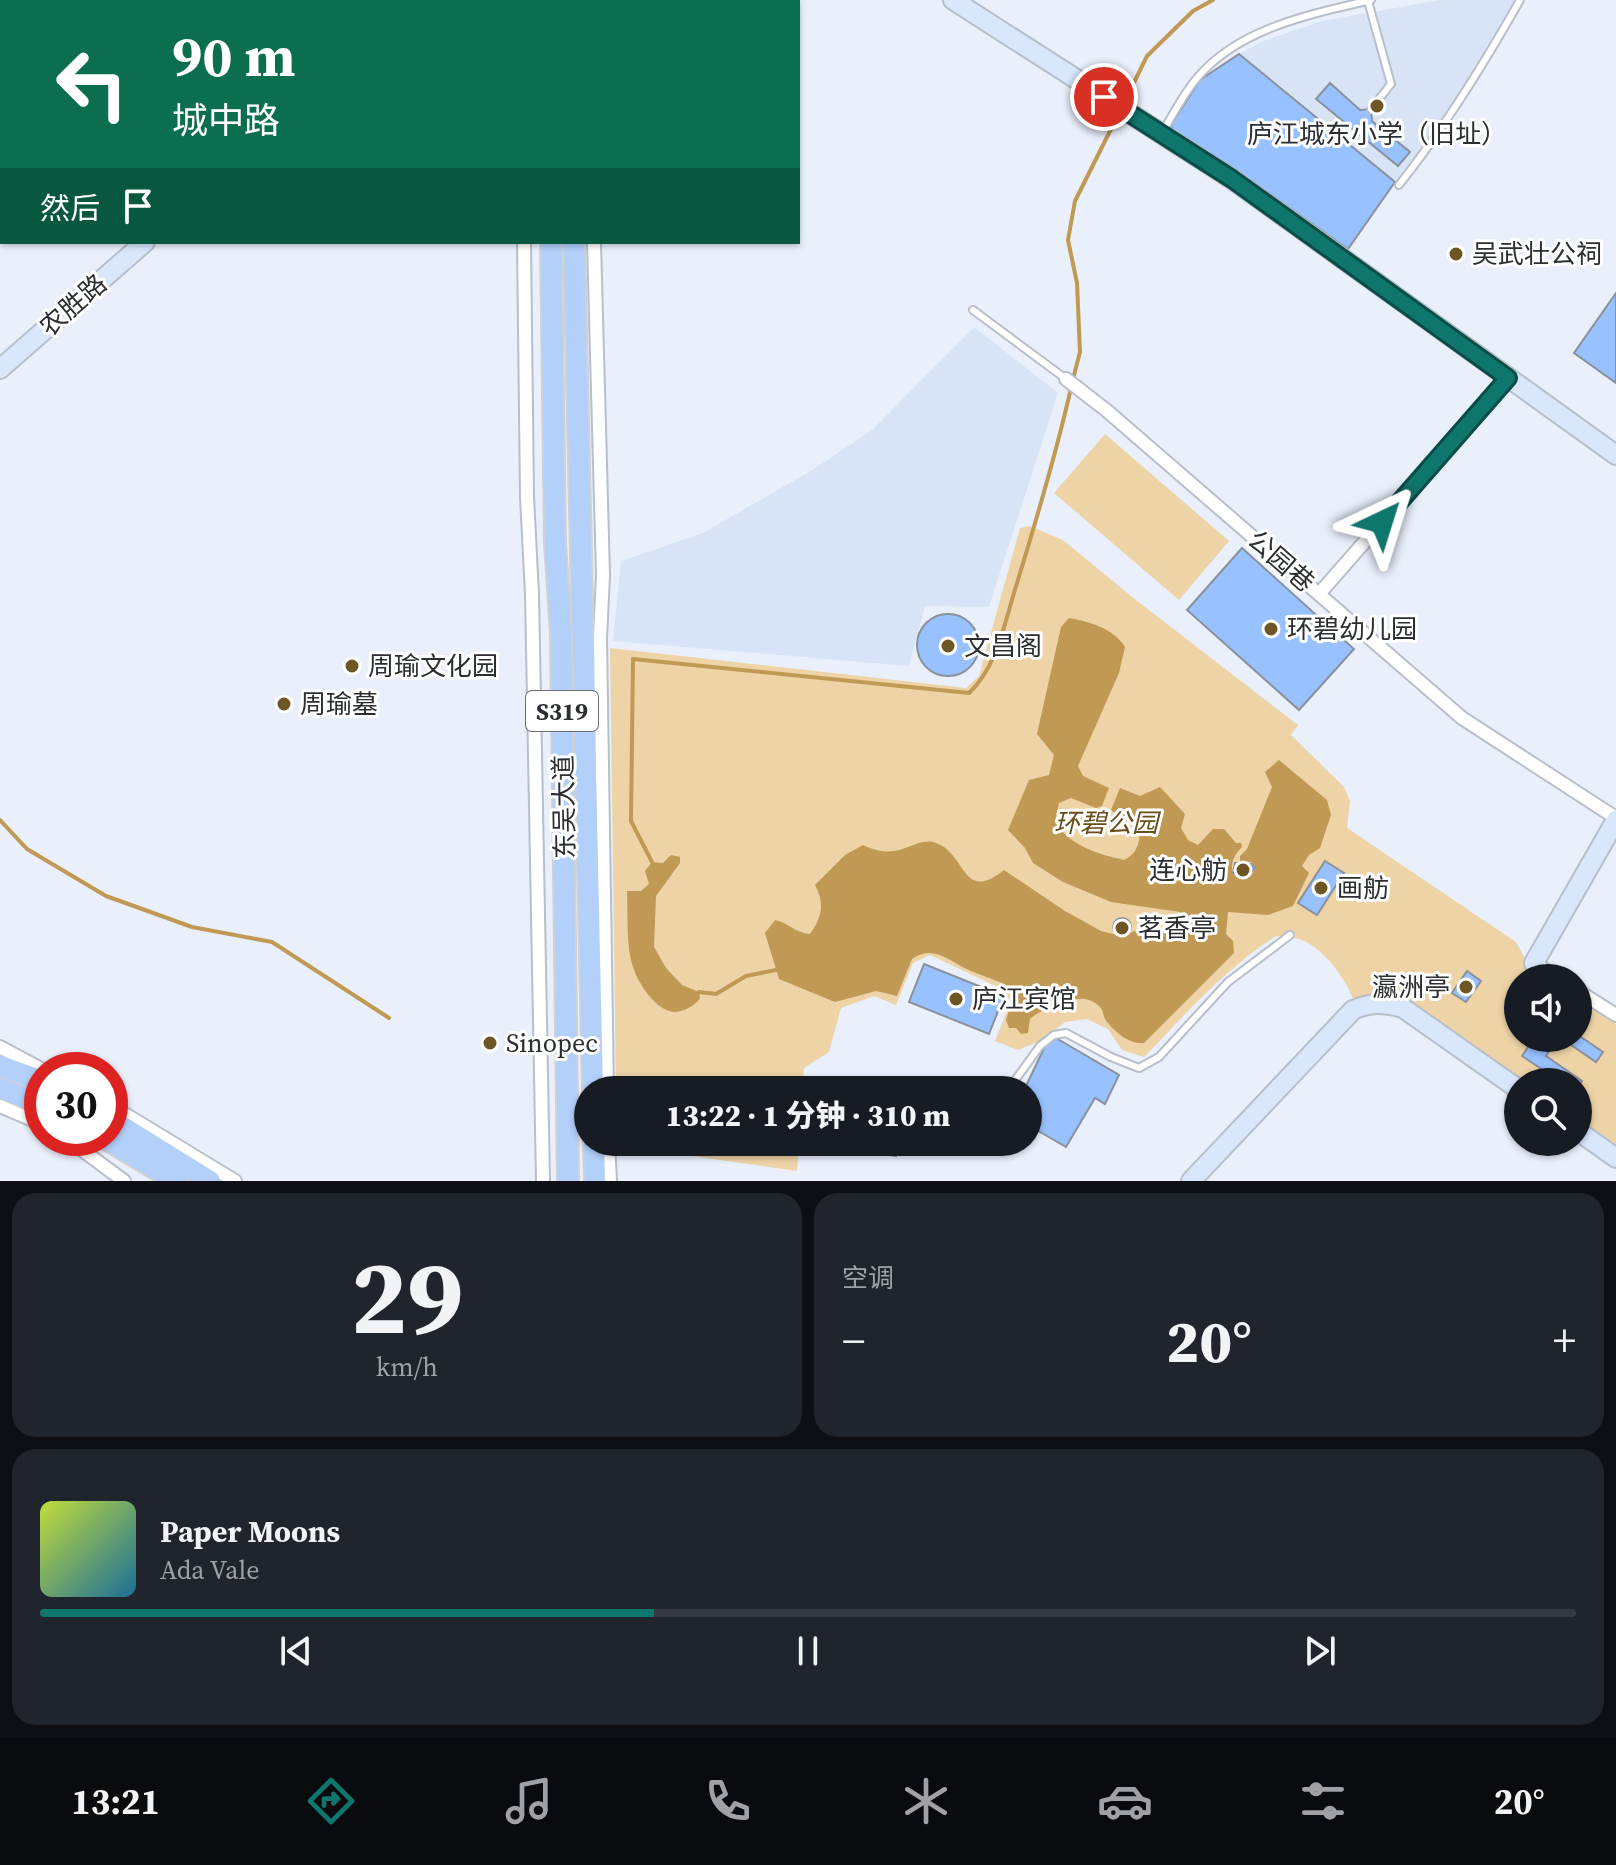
<!DOCTYPE html>
<html lang="zh">
<head>
<meta charset="utf-8">
<style>
	:root { --surface:#171b24; --page:#20242c; --text:#f1f3f6; --muted:#9ea1a6; --line:#363941; --accent:#0f766e }
	body { margin:0; font-family:"Source Serif 4","Noto Sans SC",serif; background:var(--page); color:var(--text); height:100vh; display:flex; flex-direction:column; font-size:30px; white-space:nowrap }
	* { box-sizing:border-box; margin:0 }
	p { font-size:26px; color:var(--muted) }
	.icon { flex:none; width:44px; height:44px; fill:none; stroke:currentColor; stroke-width:2; stroke-linecap:round; stroke-linejoin:round }
	.map { position:relative; height:1181px; overflow:hidden }
	.panel { display:flex; flex-direction:column; gap:12px; padding:12px; background:#0d0f14; flex:1 }
	.panel>* { flex:none }
	.hud { position:absolute; left:0px; top:0px; width:800px; height:244px; box-shadow:0 2px 6px #0004; background:#0b6e4f; color:#fff; overflow:hidden }
	.tools { position:absolute; left:1504px; top:964px; display:grid; gap:16px }
	.tools a { display:grid; place-items:center; width:88px; height:88px; border-radius:50%; background:var(--surface); box-shadow:0 2px 6px #0004; font-size:40px }
	.speed { position:absolute; left:24px; top:1052px; display:flex; gap:16px; font-size:40px; font-weight:700; text-align:center }
	.speed>* { display:grid; place-content:center; width:104px; height:104px; border-radius:50%; background:var(--surface); box-shadow:0 2px 6px #0004; line-height:1 }
	.speed .limit { border:12px solid #d22; background:#fff; color:#111 }
	.pin { position:absolute; display:grid; place-items:center; width:68px; height:68px; color:#fff; margin:-34px; border:4px solid #fff; border-radius:50%; box-shadow:0 2px 8px #0007 }
	.me { position:absolute; width:88px; margin:-44px; rotate:41deg; stroke-linejoin:round; filter:drop-shadow(0 0 6px #0008) }
	.turn { display:flex; align-items:center; gap:28px; height:168px; padding:0 40px; font-size:36px }
	.turn .icon { width:104px; height:104px; stroke-width:2.5 }
	.turn b { display:block; font-size:56px; line-height:68px }
	.then { display:flex; align-items:center; height:76px; padding:0 40px; background:#0003; gap:16px; font-size:30px }
	.big { font-size:60px; font-weight:800; line-height:1.1 }
	.panel .tile { flex:1; display:flex; flex-direction:column; justify-content:center; gap:12px; min-width:0; padding:0 28px; border-radius:24px; background:var(--page) }
	.panel .dial { align-items:center; gap:0 }
	.dial b { font-size:104px; line-height:1 }
	.song { display:flex; align-items:center; gap:24px }
	.cover { width:96px; height:96px; border-radius:12px; background:linear-gradient(135deg,hsl(70 70% 55%),hsl(200 70% 35%)) }
	.played { height:8px; border-radius:4px; background:linear-gradient(90deg,var(--accent) 40%,var(--line) 40%) }
	.keys { display:flex; justify-content:space-around; direction:ltr }
	.heat { display:flex; justify-content:space-between; align-items:center; font-size:44px; direction:ltr }
	.panel .tiles { flex:1; display:grid; gap:12px; grid-template-columns:1fr 1fr }
	.tile:last-child { grid-column:span 2 }
	.trip { position:absolute; left:574px; top:1076px; width:468px; height:80px; border-radius:40px; background:var(--surface); box-shadow:0 2px 6px #0004; font-weight:800; line-height:80px; text-align:center }
	.menu { display:flex; height:128px; justify-content:space-around; align-items:center; background:#090b0e; color:var(--muted) }
	.menu .icon { width:56px; height:56px }
	.menu .selected { color:var(--accent) }
	.menu b { font-size:36px; color:var(--text) }
	.map>svg:first-child { display:block }
</style>
</head>
<body>
<div class="map">
<svg width="1616" height="1181" viewBox="0 0 1616 1181">
	<rect width="100%" height="100%" fill="#e9f0fc"/>
	<g fill="#d8e4f6">
		<polygon points="1440,0 1514,0 1469,77 1430,136 1395,182 1239,54 1263,41 1322,21"/>
		<polygon points="974,327 1058,393 989,607 925,606 909,666 613,641 621,561 703,533 814,469 872,430"/>
	</g>
	<g fill="#edd3a6">
		<polygon points="0,0 127,0 2,2 0,134"/>
		<polygon points="1105,434 1229,541 1179,600 1054,493"/>
		<path d="M 1030,526 L 1063,540 L 1136,600 L 1298,725 L 1291,735 L 1344,787 L 1350,801 L 1347,828 L 1516,942 L 1530,968 L 1545,978 L 1518,978 L 1518,1038 L 1578,1038 L 1578,1000 L 1616,1024 L 1616,1147 L 1578,1120 L 1578,1082 L 1522,1082 L 1406,1002 L 1381,992 L 1353,999 C 1345,978 1325,950 1302,940 C 1295,937 1283,937 1276,936 C 1226,968 1185,1015 1144,1057 L 1122,1050 L 1108,1029 L 1087,1019 L 1065,1022 L 1042,1040 L 1018,1050 L 995,1041 L 1011,1001 L 1002,989 L 930,955 L 913,963 L 896,1005 L 874,996 L 841,1008 L 829,1052 L 804,1068 L 802,1090 L 616,1090 L 610,648 L 966,688 L 979,676 L 1020,528 Z"/>
		<polygon points="615,1142 799,1142 797,1171 615,1145"/>
	</g>
	<g fill="#c09954">
		<path d="M 1069,618 C 1090,622 1113,628 1125,647 L 1119,673 L 1078,766 L 1083,776 L 1109,788 L 1102,806 L 1096,808 L 1071,798 L 1059,803 L 1055,822 C 1070,846 1098,854 1124,860 C 1136,854 1139,846 1140,832 L 1111,810 L 1120,788 L 1140,796 L 1160,787 L 1185,814 L 1181,828 L 1188,840 L 1198,845 L 1213,829 L 1224,829 L 1236,843 L 1241,843 L 1242,847 C 1234,855 1230,863 1233,874 L 1251,875 L 1256,868 L 1251,862 L 1240,862 L 1240,856 L 1247,849 L 1272,787 L 1265,772 L 1279,760 L 1327,800 L 1331,815 L 1320,848 L 1309,855 L 1302,866 L 1309,873 L 1293,906 L 1268,915 L 1228,912 L 1226,934 L 1233,941 L 1234,953 L 1144,1043 C 1131,1045 1116,1033 1107,1022 C 1103,1018 1104,1010 1099,1006 C 1087,994 1071,999 1058,1005 C 1047,1009 1039,1011 1030,1019 L 1028,1033 L 1021,1034 L 1016,1028 L 1009,1028 L 1006,1020 L 1013,997 L 1007,985 C 995,980 983,976 971,971 C 951,963 934,943 912,959 L 897,996 L 876,991 L 835,1002 L 779,979 L 765,933 L 775,920 C 789,923 795,933 810,934 C 822,917 825,904 815,885 L 845,855 L 863,845 C 902,864 913,835 936,843 C 966,853 962,904 1004,870 L 1065,911 L 1101,931 L 1121,936 L 1135,931 L 1187,934 L 1187,913 L 1111,902 L 1063,882 L 1033,863 L 1025,848 L 1008,830 L 1029,780 L 1049,775 L 1054,755 L 1037,734 L 1061,627 Z"/>
		<path d="M 671,855 L 680,857 L 680,863 L 656,896 L 654,947 L 666,968 L 682,985 L 699,992 L 700,998 C 695,1006 683,1012 674,1012 C 655,1010 638,983 633,967 C 626,947 628,912 627,891 L 641,891 L 649,884 L 645,871 L 652,862 L 663,863 Z"/>
	</g>
	<g fill="none" stroke-linecap="round" stroke-linejoin="round">
		<g stroke="#c09954" stroke-width="4">
			<polyline points="1123,105 1147,56 1193,11 1213,0"/>
			<polyline points="1073,379 1080,352 1077,283 1068,240 1075,201 1119,113"/>
			<polyline points="0,820 27,849 106,896 192,927 272,942 389,1018"/>
			<path d="M 652,862 L 631,821 L 633,659 L 969,693 C 998,666 1005,620 1017,583 C 1037,518 1056,454 1071,388"/>
			<polyline points="699,992 716,994 746,976 776,970"/>
		</g>
		<g stroke="#c09954" stroke-width="26">
			<polyline points="56,2 58,0"/>
			<polyline points="0,47 2,45"/>
		</g>
	</g>
	<g fill="#98c1ff" stroke="#8a919b" stroke-width="2">
		<polygon points="1239,54 1395,182 1348,249 1229,165 1173,130 1171,125 1200,80"/>
		<polygon points="1330,83 1360,110 1371,109 1372,121 1410,152 1398,166 1316,99"/>
		<polygon points="1616,293 1616,383 1574,353"/>
		<polygon points="1242,548 1354,649 1299,710 1187,610"/>
		<circle cx="948" cy="645" r="31"/>
		<polygon points="1325,861 1344,873 1317,915 1298,903"/>
		<polygon points="1235,863 1251,864 1255,868 1250,873 1233,873"/>
		<circle cx="1122" cy="927" r="9"/>
		<polygon points="924,964 1004,996 989,1034 909,1002"/>
		<polygon points="1467,971 1481,981 1466,1002 1452,993"/>
		<polygon points="1578,1035 1603,1052 1596,1062 1561,1038 1578,1038"/>
		<polygon points="1056,1038 1119,1075 1105,1104 1095,1098 1066,1147 1028,1125 1028,1090 1024,1090 1048,1040"/>
		<polygon points="1534,1038 1558,1038 1546,1056 1582,1081 1578,1087 1578,1082 1561,1082 1522,1056"/>
		<polygon points="908,1077 944,1085 947,1080 981,1088 905,1090"/>
		<polygon points="875,1142 899,1142 896,1156 873,1152"/>
	</g>
	<g fill="none" stroke-linecap="round" stroke-linejoin="round">
		<defs>
			<g id="lane">
				<polyline points="1368,1 1391,84 1371,109"/>
				<path d="M 1163,131 C 1174,113 1184,93 1197,78 C 1239,28 1311,14 1371,0"/>
				<path d="M 1399,185 C 1445,127 1484,64 1520,0"/>
				<polyline points="973,310 1066,379"/>
				<polyline points="968,1081 995,1090"/>
				<polyline points="1008,1090 1040,1046 1054,1035 1066,1033 1111,1057 1139,1068 1159,1057 1228,982 1290,935"/>
			</g>
			<g id="street">
				<polyline points="581,0 581,2"/>
				<polyline points="524,242 527,497 532,594 543,1181"/>
				<polyline points="594,242 603,575 600,639 607,1090"/>
				<polyline points="1066,379 1106,410 1462,718 1616,818"/>
				<polyline points="1319,594 1508,378"/>
				<polyline points="1534,963 1558,978"/>
				<polyline points="1578,991 1616,1015"/>
				<polyline points="0,1047 43,1070"/>
				<polyline points="110,1105 235,1181"/>
				<polyline points="0,1106 42,1124"/>
				<polyline points="66,1138 124,1181"/>
				<polyline points="608,1142 610,1181"/>
			</g>
			<g id="secondary">
				<polyline points="953,0 1232,179 1616,455"/>
				<polyline points="511,2 525,0"/>
				<polyline points="0,369 145,242"/>
				<polyline points="1534,963 1616,820"/>
				<polyline points="1578,1131 1616,1158"/>
				<path d="M 1191,1181 L 1353,1010 C 1371,1002 1384,1003 1403,1008 L 1518,1089"/>
			</g>
			<g id="primary">
				<polyline points="543,0 543,2"/>
				<polyline points="565,0 565,2"/>
				<polyline points="551,242 555,543 561,634 568,1181"/>
				<polyline points="574,242 593,1090"/>
				<polyline points="0,1066 42,1081"/>
				<polyline points="0,1088 42,1105"/>
				<polyline points="110,1119 210,1181"/>
				<polyline points="104,1138 176,1181"/>
				<polyline points="594,1142 595,1181"/>
			</g>
		</defs>
		<use href="#lane" stroke="#b7bfca" stroke-width="10"/>
		<use href="#street" stroke="#b7bfca" stroke-width="16"/>
		<use href="#secondary" stroke="#b7bfca" stroke-width="22"/>
		<use href="#primary" stroke="#d0d1d2" stroke-width="24"/>
		<use href="#lane" stroke="#fff" stroke-width="6"/>
		<use href="#street" stroke="#fff" stroke-width="12"/>
		<use href="#secondary" stroke="#d9e7fd" stroke-width="18"/>
		<use href="#primary" stroke="#b3d0fb" stroke-width="20"/>
	</g>
	<g fill="none" stroke-linecap="round" stroke-linejoin="round">
		<defs>
			<polyline id="route" points="1104,97 1232,179 1508,378 1382,522"/>
		</defs>
		<use href="#route" stroke="#0a4d48" stroke-width="20"/>
		<use href="#route" stroke="#0f766e" stroke-width="14"/>
	</g>
	<g fill="#6e5526" stroke="#fff" stroke-width="3">
		<circle cx="1377" cy="106" r="8"/>
		<circle cx="1456" cy="254" r="8"/>
		<circle cx="1271" cy="629" r="8"/>
		<circle cx="948" cy="646" r="8"/>
		<circle cx="352" cy="666" r="8"/>
		<circle cx="284" cy="704" r="8"/>
		<circle cx="1243" cy="870" r="8"/>
		<circle cx="1321" cy="888" r="8"/>
		<circle cx="1122" cy="928" r="8"/>
		<circle cx="1466" cy="987" r="8"/>
		<circle cx="956" cy="999" r="8"/>
		<circle cx="490" cy="1043" r="8"/>
	</g>
	<g text-anchor="middle" dominant-baseline="central" stroke-width="6" stroke-linejoin="round" paint-order="stroke">
		<rect fill="#fff" stroke="#6b6d70" stroke-width="2" x="526" y="691" width="72" height="40" rx="6"/>
		<g font-size="24" font-weight="bold" fill="#2b2e33">
			<text x="562" y="711">S319</text>
		</g>
		<g font-size="26" fill="#2b2e33" stroke="#fff" text-anchor="start">
			<text x="1377" y="134" text-anchor="middle">庐江城东小学（旧址）</text>
			<text x="1472" y="254">吴武壮公祠</text>
			<text x="1287" y="629">环碧幼儿园</text>
			<text x="964" y="646">文昌阁</text>
			<text x="368" y="666">周瑜文化园</text>
			<text x="300" y="704">周瑜墓</text>
			<text x="1227" y="870" text-anchor="end">连心舫</text>
			<text x="1337" y="888">画舫</text>
			<text x="1138" y="928">茗香亭</text>
			<text x="1450" y="987" text-anchor="end">瀛洲亭</text>
			<text x="972" y="999">庐江宾馆</text>
			<text x="506" y="1043">Sinopec</text>
		</g>
		<g font-size="26" fill="#2b2e33" stroke="#fff">
			<text transform="translate(73 305) rotate(-41)">农胜路</text>
			<text transform="translate(1281 561) rotate(41)">公园巷</text>
			<text transform="translate(564 807) rotate(-91)">东吴大道</text>
		</g>
		<g font-size="26" font-style="italic" fill="#694e19" stroke="#fff">
			<text x="1106" y="823">环碧公园</text>
		</g>
	</g>
</svg>
<div class="tools">
<a><svg class="icon" aria-label="sound" viewBox="0 0 24 24"><path d="M4 9h4l5-4v14l-5-4H4zM17 9q2 3 0 6"/></svg></a>
<a><svg class="icon" aria-label="search" viewBox="0 0 24 24"><circle cx="10" cy="10" r="6"/><path d="M15 15l6 6"/></svg></a>
</div>
<div class="speed"><div class="limit">30</div></div>
<div class="pin" style="left:1104px;top:97px;background:#d93025"><svg class="icon" aria-label="arrive" viewBox="0 0 24 24"><path d="M6 21V4h12l-3 4 3 4H6"/></svg></div>
<svg class="me" style="left:1382px;top:522px" viewBox="-20 -20 40 40"><path d="M0-17L14 15 0 8-14 15z" fill="#0f766e" stroke="#fff" stroke-width="4"/></svg>
<div class="trip">13:22 · 1 分钟 · 310 m</div>
<div class="hud">
<div class="turn"><svg class="icon" aria-label="left" viewBox="0 0 24 24"><path d="M17 20v-9H6M10 6l-5 5 5 5"/></svg><div><b>90 m</b>城中路</div></div>
<div class="then">然后<svg class="icon" aria-label="arrive" viewBox="0 0 24 24"><path d="M6 21V4h12l-3 4 3 4H6"/></svg></div>
</div>
</div>
<section class="panel">
<div class="tiles">
<div class="tile dial"><b>29</b><p>km/h</p></div>
<div class="tile"><p>空调</p>
<div class="heat"><a>−</a><b class="big">20°</b><a>+</a></div>
</div>
<div class="tile">
<div class="song"><i class="cover"></i><div><b>Paper Moons</b><p>Ada Vale</p></div></div>
<div class="played"></div>
<div class="keys"><svg class="icon" aria-label="previous" viewBox="0 0 24 24"><path d="M18 5L8 12l10 7zM5 5v14"/></svg><svg class="icon" aria-label="pause" viewBox="0 0 24 24"><path d="M8 5v14M16 5v14"/></svg><svg class="icon" aria-label="next" viewBox="0 0 24 24"><path d="M6 5l10 7-10 7zM19 5v14"/></svg></div>
</div>
</div>
</section>
<nav class="menu">
<b>13:21</b>
<svg class="icon selected" aria-label="directions" viewBox="0 0 24 24"><path d="M12 3l9 9-9 9-9-9zM9 14v-3h6M13 9l2 2-2 2"/></svg>
<svg class="icon" aria-label="music" viewBox="0 0 24 24"><path d="M9 18V5l10-2v13"/><circle cx="6" cy="18" r="3"/><circle cx="16" cy="16" r="3"/></svg>
<svg class="icon" aria-label="phone" viewBox="0 0 24 24"><path d="M5 4h4l2 5-3 2q2 4 5 5l2-3 5 2v4C11 20 4 13 5 4z"/></svg>
<svg class="icon" aria-label="climate" viewBox="0 0 24 24"><path d="M12 3v18M4 7l16 10M4 17L20 7"/></svg>
<svg class="icon" aria-label="car" viewBox="0 0 24 24"><path d="M5 17H2v-5l4-1 3-4h7l3 4 3 1v5h-3M9 17h6M6 11h13"/><circle cx="7" cy="17" r="2"/><circle cx="17" cy="17" r="2"/></svg>
<svg class="icon" aria-label="filters" viewBox="0 0 24 24"><path d="M4 7h16M4 17h16"/><circle cx="9" cy="7" r="2"/><circle cx="15" cy="17" r="2"/></svg>
<b>20°</b>
</nav>
</body>
</html>
